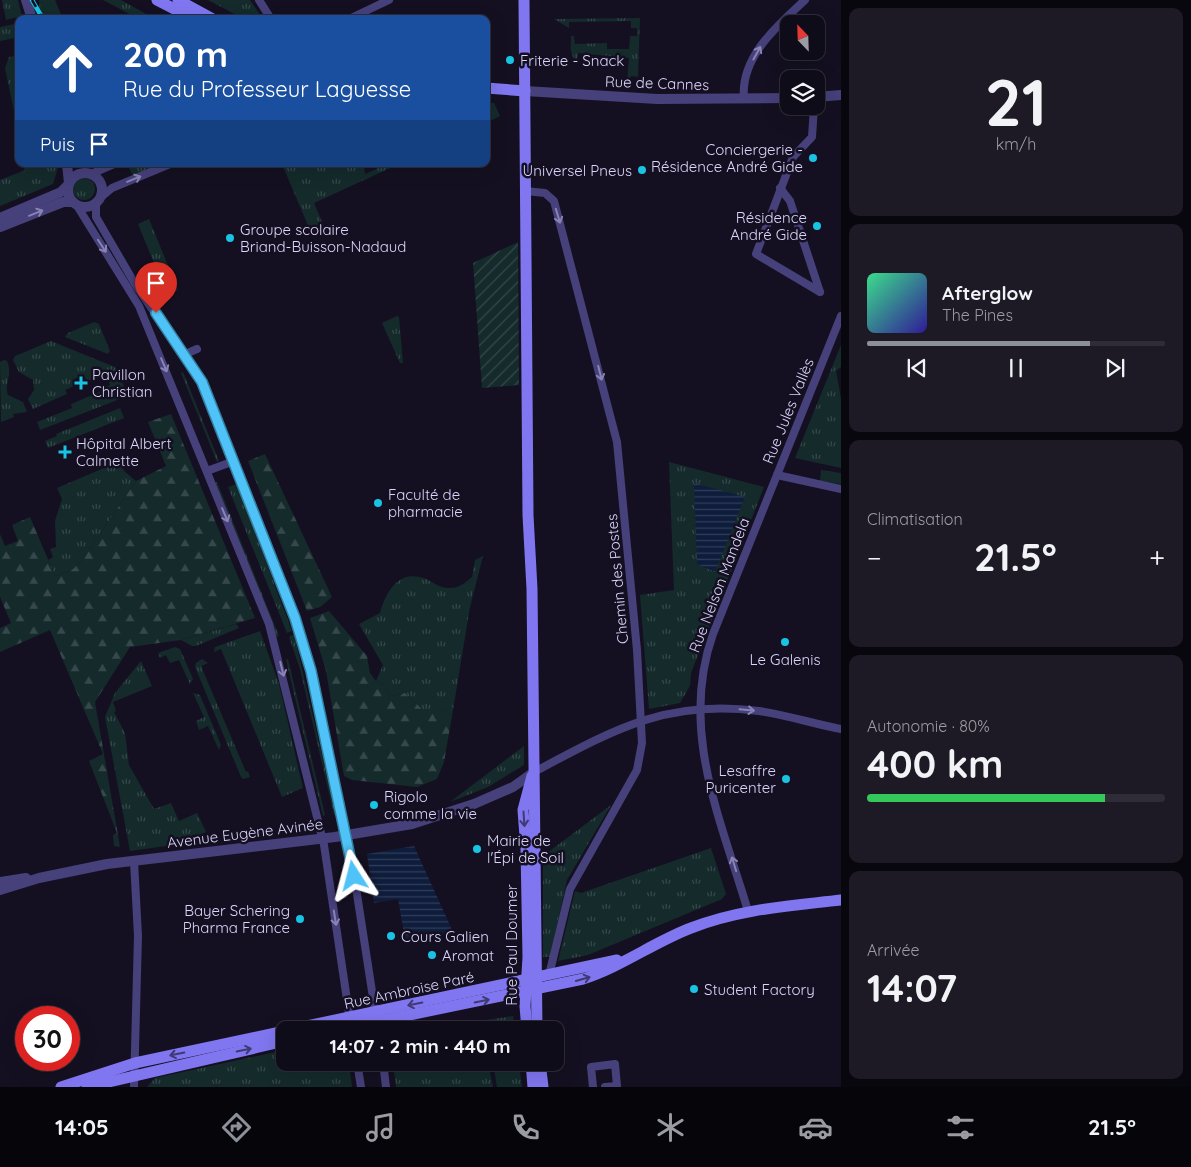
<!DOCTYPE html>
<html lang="fr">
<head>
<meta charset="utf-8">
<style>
	:root { --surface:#0f0c19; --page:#1d1a26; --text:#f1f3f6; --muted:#9b9ba2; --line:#2f2c38; --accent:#8c9099 }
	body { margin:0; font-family:Quicksand,sans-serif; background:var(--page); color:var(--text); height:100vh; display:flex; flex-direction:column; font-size:19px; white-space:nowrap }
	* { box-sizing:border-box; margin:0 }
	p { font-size:16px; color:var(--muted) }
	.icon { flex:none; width:28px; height:28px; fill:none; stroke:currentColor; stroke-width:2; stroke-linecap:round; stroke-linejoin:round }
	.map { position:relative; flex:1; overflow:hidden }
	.panel { display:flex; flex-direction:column; gap:8px; padding:8px; background:#08070e; width:350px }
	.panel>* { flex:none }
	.hud { position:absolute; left:15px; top:15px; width:475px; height:152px; border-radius:10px; box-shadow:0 5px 20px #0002,0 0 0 1px var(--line); background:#1a4fa0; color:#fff; overflow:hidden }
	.needle { width:32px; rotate:337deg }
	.buttons { position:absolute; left:780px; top:15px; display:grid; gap:10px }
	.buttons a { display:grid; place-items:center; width:45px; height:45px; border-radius:10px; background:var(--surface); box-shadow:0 5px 20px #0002,0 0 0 1px var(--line); font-size:25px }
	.speed { position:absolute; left:15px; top:1006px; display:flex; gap:10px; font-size:25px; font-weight:700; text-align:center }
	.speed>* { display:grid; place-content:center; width:65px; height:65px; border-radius:50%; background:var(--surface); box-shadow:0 5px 20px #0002,0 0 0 1px var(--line); line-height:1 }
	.speed .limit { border:8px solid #d22; background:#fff; color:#111 }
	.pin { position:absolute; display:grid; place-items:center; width:42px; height:42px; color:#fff; margin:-51px -21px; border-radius:50% 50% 50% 0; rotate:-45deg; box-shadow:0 0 5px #0007 }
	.pin .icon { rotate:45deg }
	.me { position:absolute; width:55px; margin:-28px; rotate:351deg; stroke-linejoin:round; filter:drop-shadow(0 0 4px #0008) }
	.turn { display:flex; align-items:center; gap:18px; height:105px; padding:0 25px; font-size:22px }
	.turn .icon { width:65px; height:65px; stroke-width:2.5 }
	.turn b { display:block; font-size:35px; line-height:42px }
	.then { display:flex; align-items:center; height:48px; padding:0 25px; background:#0003; gap:10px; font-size:19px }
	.big { font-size:38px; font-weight:800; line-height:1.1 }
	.panel .card { flex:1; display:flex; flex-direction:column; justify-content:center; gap:8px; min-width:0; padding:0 18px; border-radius:10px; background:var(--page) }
	.panel .dial { align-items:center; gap:0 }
	.dial b { font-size:65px; line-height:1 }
	.song { display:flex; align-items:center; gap:15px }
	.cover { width:60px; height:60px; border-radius:8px; background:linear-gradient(135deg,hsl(150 70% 55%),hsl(250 70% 35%)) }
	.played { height:5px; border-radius:2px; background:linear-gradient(90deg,var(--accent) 75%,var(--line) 75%) }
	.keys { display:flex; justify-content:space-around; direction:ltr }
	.heat { display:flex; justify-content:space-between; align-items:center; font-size:28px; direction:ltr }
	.charge { height:8px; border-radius:4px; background:linear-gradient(90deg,#34c759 80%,var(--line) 0) }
	.trip { position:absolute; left:276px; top:1021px; width:288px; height:50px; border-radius:10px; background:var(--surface); box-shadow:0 5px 20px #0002,0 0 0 1px var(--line); font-weight:800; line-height:50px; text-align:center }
	.menu { display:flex; height:80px; justify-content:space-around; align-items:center; background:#06050a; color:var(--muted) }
	.menu .icon { width:35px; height:35px }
	.menu .active { color:var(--accent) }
	.menu b { font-size:22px; color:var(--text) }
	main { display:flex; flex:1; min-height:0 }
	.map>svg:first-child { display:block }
</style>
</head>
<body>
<main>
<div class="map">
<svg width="841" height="1087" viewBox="0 0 841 1087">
	<defs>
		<pattern id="grass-tufts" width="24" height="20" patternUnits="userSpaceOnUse" patternTransform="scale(1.25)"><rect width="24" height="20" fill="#142a2b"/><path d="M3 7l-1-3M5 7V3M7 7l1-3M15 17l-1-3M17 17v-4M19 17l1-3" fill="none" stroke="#36484b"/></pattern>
		<pattern id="forest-firs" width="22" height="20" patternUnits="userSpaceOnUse" patternTransform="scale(1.25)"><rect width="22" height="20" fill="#142a2b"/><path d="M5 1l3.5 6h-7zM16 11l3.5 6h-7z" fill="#36484b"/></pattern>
		<pattern id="garden-furrows" width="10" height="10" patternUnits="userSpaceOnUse" patternTransform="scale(1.25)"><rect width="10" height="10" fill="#142a2b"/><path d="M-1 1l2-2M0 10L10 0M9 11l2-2" fill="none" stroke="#36484b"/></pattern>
		<pattern id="water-rules" width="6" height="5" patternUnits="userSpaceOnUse" patternTransform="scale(1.25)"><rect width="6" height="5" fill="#0f1d3c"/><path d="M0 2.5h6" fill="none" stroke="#313d59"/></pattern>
	</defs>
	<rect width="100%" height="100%" fill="#141021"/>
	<g fill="url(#grass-tufts)">
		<polygon points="2,0 18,0 22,16 6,20"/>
		<polygon points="39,0 55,0 63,19 40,19"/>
		<polygon points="103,0 121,0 155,19 139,19"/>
		<polygon points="208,0 250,0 263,19 244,19"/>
		<path d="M 640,18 L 638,77 L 631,76 L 630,83 L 627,82 L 629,58 L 578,53 L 577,61 C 569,56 571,45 571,36 L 574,36 L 575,44 L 607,43 L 607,49 L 629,49 L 630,36 L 637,36 L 637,28 L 631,28 L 631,21 L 569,22 L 569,28 L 554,19 Z"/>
		<polygon points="19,23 19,37 0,41 0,27"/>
		<polygon points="19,55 19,135 5,68 9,57"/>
		<polygon points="486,102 494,103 500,116 486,123"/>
		<polygon points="24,164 59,164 53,184 0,206 0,180 25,170"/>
		<polygon points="127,164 162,164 133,176"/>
		<polygon points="282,164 364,164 365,174 387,164 399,164 314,203 325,229 312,235"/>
		<circle cx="84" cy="189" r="11"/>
		<polygon points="149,219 178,290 167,295 138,224"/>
		<polygon points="397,316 399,317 403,363 400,363 382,323"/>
		<polygon points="94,322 99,324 110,351 108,354 65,337 68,333"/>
		<polygon points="51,341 115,367 127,393 125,397 40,430 37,422 72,408 71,404 104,390 104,388 110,385 106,375 87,381 84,375 74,379 76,385 65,390 67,394 33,409 28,399 34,390 33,380 19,372 13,360 15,356"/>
		<polygon points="841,345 841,367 836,371 841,399 841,468 795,458"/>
		<path d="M 4,360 L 7,361 C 13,375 4,383 8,395 L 23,402 L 27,412 L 13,414 L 14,417 L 1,422 L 0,362 Z"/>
		<polygon points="183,372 219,461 217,462 181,373"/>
		<polygon points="120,408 124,418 48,448 45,441 57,436 56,434"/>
		<polygon points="118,462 125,472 136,481 83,559 73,569 55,576 48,560 53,557 50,549 56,547 55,521 62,499 57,488"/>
		<polygon points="669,462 764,487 691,673 690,686 680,703 649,709 640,595 674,590"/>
		<polygon points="821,470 841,473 841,484 820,481"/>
		<polygon points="217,482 279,636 276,637 215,483"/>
		<polygon points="237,484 292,631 287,633 228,487"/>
		<path d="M 483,556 L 470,607 L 452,716 L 441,709 L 422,709 L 405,693 L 391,696 L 384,685 L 376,681 L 383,665 L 359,624 L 380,613 C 386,591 399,568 426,579 C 433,582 440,588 448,588 C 458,589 465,583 472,577 L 475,560 Z"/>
		<polygon points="236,624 239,628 196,646 192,646 181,640"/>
		<polygon points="260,631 279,684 303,788 282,797 221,649 214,652 215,647"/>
		<polygon points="294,634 336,815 334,815 300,669 289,637"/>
		<polygon points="175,647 180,649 193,679 190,684 179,660 170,663 166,655 160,658 158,653"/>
		<polygon points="202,659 208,663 201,666 246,772 248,771 250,777 243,779 241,777 195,667 196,663"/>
		<polygon points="288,659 325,815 323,816 286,660"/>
		<polygon points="141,661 152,686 113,702 116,711 114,712 125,733 129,765 154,809 171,803 179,821 197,813 206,832 180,844 130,851 105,717 115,693"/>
		<polygon points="193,693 200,695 221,745 219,750 208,726 199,730 196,721 204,717"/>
		<polygon points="524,746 524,765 488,787 450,802"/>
		<polygon points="611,805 567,880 550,957 543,957 543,856"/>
		<polygon points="711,848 726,894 722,899 588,955 558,961 575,891 581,893"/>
		<polygon points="513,1016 515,1030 488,1030 486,1020"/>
		<polygon points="481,1021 483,1030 420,1030"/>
		<polygon points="285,1050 285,1062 349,1063 352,1087 147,1087 155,1078"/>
		<polygon points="393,1063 488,1063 493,1087 396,1087"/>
		<polygon points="493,1063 519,1063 522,1087 497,1087"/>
	</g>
	<g fill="url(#forest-firs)">
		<polygon points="171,414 255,618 181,640 130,647 95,702 120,847 114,846 113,835 117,833 89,761 103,754 50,630 0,652 0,628 11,623 0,597 0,534 5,546 18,541 12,525 30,517 55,576 73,569 83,559 136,481 166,466 148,422"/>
		<polygon points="265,454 332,597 320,607 307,611 248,461"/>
		<polygon points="329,611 367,656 370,673 376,681 384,685 391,696 405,693 422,709 441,709 452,716 444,762 437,779 417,787 352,780 344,776 326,671 310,618"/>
	</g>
	<polygon fill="url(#garden-furrows)" points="518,242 519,385 482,388 473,263"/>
	<g fill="url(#water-rules)">
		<polygon points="694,483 745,497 715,572 697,564"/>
		<polygon points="414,846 453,932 405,939 398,899 374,903 367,854"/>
	</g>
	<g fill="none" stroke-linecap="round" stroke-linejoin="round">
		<g stroke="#46407b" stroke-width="8">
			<polyline points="259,0 271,19"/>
			<polyline points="349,19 389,0"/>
			<path d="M 744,99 C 740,57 777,26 805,0"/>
			<polyline points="814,106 812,137 793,157 756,254 820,292"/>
			<polyline points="91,174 114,164"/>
			<polyline points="780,188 790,201 820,292"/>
			<polyline points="525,191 545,193 554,201 617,442 637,650 642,743 637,770 570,889 549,975"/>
			<polyline points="100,198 112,188 170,164"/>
			<polyline points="96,203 96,217 135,284 202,382 295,617 311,671 350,849 378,1030"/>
			<polyline points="76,204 139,306 269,624 324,845 350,1020"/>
			<polyline points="183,355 197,349"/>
			<polyline points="207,471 234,461"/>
			<polyline points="777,475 841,489"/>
			<path d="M 534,772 C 613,730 666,699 759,711 C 787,715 814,724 841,729"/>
			<path d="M 748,911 C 721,820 679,730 713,634 L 841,316"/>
			<polyline points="357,1062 361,1087"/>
			<polyline points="383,1062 386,1087"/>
			<polyline points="134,1087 138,936 134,861"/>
			<polyline points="593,1087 591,1067 615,1064 617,1086 605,1087"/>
		</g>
		<g stroke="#46407b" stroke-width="10">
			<polyline points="26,0 32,19"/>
			<polyline points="525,91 657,99 789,98"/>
			<polyline points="816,97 841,95"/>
			<polyline points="67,164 69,183"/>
			<circle cx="85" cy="190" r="17"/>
			<polyline points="0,218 61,192 68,185"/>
			<polyline points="0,227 63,202 72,202"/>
			<polyline points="0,882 26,878"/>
			<polyline points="0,890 39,878 107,864 335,837 412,824 474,804 513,787 534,772"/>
		</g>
		<g stroke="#8076f0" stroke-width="11">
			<polyline points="157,0 194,19"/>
			<polyline points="178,0 213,19"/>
			<polyline points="524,0 528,515 532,589 537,1030"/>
			<polyline points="486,88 525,91"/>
			<polyline points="288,1030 617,960"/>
			<path d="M 337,1030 L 583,979 C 621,967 654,942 691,928 C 739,909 790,906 841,900"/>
			<polyline points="527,1030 525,1006 528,957 526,849 523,810 532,776"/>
			<polyline points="531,1062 533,1087"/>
			<polyline points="540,1062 543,1087"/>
			<polyline points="61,1087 135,1063 285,1031"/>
			<polyline points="87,1087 285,1041"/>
		</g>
		<defs>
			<polyline id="rail" points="32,0 43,19"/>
		</defs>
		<use href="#rail" stroke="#19c3e3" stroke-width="4.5"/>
		<use href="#rail" stroke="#141021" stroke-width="2.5" stroke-dasharray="8" stroke-linecap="butt"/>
	</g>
	<defs><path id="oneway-shaft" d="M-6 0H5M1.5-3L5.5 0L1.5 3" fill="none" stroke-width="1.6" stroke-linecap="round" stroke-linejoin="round" transform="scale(1.25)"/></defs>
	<g stroke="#8983b4">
		<use href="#oneway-shaft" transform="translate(757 53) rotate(-61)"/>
		<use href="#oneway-shaft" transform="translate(134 179) rotate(-22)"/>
		<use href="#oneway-shaft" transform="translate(36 213) rotate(-22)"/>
		<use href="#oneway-shaft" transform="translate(558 216) rotate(73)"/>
		<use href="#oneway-shaft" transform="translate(102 246) rotate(57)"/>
		<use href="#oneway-shaft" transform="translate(164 365) rotate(67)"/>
		<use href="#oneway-shaft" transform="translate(600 373) rotate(76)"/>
		<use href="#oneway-shaft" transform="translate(225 515) rotate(67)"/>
		<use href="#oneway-shaft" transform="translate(282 669) rotate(76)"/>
		<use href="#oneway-shaft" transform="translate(747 710) rotate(5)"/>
		<use href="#oneway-shaft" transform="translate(734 864) rotate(-107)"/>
		<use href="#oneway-shaft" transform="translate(335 918) rotate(81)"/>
	</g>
	<g stroke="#3f3974">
		<use href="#oneway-shaft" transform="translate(524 819) rotate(86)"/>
		<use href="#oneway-shaft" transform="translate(583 979) rotate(-16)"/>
		<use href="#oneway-shaft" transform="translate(482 1001) rotate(-12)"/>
		<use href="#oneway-shaft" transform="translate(415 1004) rotate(169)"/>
		<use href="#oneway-shaft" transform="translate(244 1050) rotate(-12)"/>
		<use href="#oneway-shaft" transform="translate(177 1054) rotate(168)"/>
	</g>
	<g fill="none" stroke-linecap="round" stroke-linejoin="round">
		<defs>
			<polyline id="route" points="156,313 202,382 295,618 311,671 354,876"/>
		</defs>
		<use href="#route" stroke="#337fa1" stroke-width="12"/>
		<use href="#route" stroke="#4fc3f7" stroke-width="9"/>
	</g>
	<g fill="#19c3e3" stroke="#141021" stroke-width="2">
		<circle cx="510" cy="60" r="5"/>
		<circle cx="813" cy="158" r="5"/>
		<circle cx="642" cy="170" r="5"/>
		<circle cx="817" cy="226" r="5"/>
		<circle cx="230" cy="238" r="5"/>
		<path d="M78.5 375.5h5v5h5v5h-5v5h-5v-5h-5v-5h5z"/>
		<path d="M62.5 444.5h5v5h5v5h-5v5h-5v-5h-5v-5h5z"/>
		<circle cx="378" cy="503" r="5"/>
		<circle cx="785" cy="642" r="5"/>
		<circle cx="786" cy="779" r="5"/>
		<circle cx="374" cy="805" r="5"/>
		<circle cx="477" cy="849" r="5"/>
		<circle cx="300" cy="919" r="5"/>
		<circle cx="391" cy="936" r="5"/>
		<circle cx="432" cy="955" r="5"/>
		<circle cx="694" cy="989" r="5"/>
	</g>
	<g text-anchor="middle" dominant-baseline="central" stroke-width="5" stroke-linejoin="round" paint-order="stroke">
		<g font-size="15" fill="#dbd5fa" stroke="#141021" text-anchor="start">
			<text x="520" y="60">Friterie - Snack</text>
			<text x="803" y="149" text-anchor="end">Conciergerie -<tspan x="803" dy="17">Résidence André Gide</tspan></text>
			<text x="632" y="170" text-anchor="end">Universel Pneus</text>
			<text x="807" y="217" text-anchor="end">Résidence<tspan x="807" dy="17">André Gide</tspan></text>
			<text x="240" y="229">Groupe scolaire<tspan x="240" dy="17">Briand-Buisson-Nadaud</tspan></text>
			<text x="92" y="374">Pavillon<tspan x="92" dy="17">Christian</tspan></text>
			<text x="76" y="443">Hôpital Albert<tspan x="76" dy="17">Calmette</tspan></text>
			<text x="388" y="494">Faculté de<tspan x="388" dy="17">pharmacie</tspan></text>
			<text x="785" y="659" text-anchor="middle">Le Galenis</text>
			<text x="776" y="770" text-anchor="end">Lesaffre<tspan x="776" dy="17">Puricenter</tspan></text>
			<text x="384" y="796">Rigolo<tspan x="384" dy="17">comme la vie</tspan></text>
			<text x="487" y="840">Mairie de<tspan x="487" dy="17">l'Épi de Soil</tspan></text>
			<text x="290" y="910" text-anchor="end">Bayer Schering<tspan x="290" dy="17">Pharma France</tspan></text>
			<text x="401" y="936">Cours Galien</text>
			<text x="442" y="955">Aromat</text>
			<text x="704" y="989">Student Factory</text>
		</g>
		<g font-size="15" fill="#dbd5fa" stroke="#141021">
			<text transform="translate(657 83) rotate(2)">Rue de Cannes</text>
			<text transform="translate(788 411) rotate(-68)">Rue Jules Vallès</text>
			<text transform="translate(617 579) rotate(-95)">Chemin des Postes</text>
			<text transform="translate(719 585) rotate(-69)">Rue Nelson Mandela</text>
			<text transform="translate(245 833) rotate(-7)">Avenue Eugène Avinée</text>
			<text transform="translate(511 945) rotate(-90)">Rue Paul Doumer</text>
			<text transform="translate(409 990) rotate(-12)">Rue Ambroise Paré</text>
		</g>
	</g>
</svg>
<div class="buttons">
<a><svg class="needle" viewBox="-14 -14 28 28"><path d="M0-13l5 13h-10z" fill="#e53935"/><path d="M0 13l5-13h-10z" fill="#9b9ba2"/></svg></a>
<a><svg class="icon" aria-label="layers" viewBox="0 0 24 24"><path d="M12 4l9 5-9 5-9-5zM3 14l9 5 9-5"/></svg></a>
</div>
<div class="speed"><div class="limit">30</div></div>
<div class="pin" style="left:156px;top:313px;background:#d93025"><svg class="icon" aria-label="arrive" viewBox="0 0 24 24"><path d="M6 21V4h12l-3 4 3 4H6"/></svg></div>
<svg class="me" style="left:354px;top:876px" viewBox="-20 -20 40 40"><path d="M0-17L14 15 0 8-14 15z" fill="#4fc3f7" stroke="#fff" stroke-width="4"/></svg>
<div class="trip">14:07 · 2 min · 440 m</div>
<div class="hud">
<div class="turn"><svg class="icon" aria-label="ahead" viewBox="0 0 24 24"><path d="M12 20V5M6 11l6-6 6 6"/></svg><div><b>200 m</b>Rue du Professeur Laguesse</div></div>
<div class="then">Puis<svg class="icon" aria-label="arrive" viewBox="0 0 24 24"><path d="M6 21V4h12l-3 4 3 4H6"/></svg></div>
</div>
</div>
<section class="panel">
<div class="card dial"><b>21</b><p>km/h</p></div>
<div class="card">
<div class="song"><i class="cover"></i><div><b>Afterglow</b><p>The Pines</p></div></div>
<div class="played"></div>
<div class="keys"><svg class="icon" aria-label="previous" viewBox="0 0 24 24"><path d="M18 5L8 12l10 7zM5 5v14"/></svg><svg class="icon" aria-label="pause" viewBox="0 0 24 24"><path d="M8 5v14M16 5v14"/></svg><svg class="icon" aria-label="next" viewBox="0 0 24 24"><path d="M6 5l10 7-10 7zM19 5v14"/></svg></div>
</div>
<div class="card"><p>Climatisation</p>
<div class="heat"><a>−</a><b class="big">21.5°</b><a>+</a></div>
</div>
<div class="card"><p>Autonomie · 80%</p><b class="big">400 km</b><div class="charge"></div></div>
<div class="card"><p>Arrivée</p><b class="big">14:07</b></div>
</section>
</main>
<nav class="menu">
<b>14:05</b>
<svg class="icon active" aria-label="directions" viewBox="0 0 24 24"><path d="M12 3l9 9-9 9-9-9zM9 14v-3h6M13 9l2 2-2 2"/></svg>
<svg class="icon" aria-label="music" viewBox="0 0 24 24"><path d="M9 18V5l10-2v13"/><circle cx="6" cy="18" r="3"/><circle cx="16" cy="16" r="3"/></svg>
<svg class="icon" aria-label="phone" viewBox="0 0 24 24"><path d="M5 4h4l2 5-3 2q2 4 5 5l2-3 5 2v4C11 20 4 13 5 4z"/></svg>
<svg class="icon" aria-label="climate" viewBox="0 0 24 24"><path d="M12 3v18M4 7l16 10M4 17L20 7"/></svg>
<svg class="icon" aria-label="car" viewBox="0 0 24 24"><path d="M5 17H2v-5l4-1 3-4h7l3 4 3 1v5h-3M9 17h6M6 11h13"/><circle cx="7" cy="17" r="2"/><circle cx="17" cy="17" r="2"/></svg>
<svg class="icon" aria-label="filters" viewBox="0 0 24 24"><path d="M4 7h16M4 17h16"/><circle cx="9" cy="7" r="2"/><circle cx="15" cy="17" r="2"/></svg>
<b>21.5°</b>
</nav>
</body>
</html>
